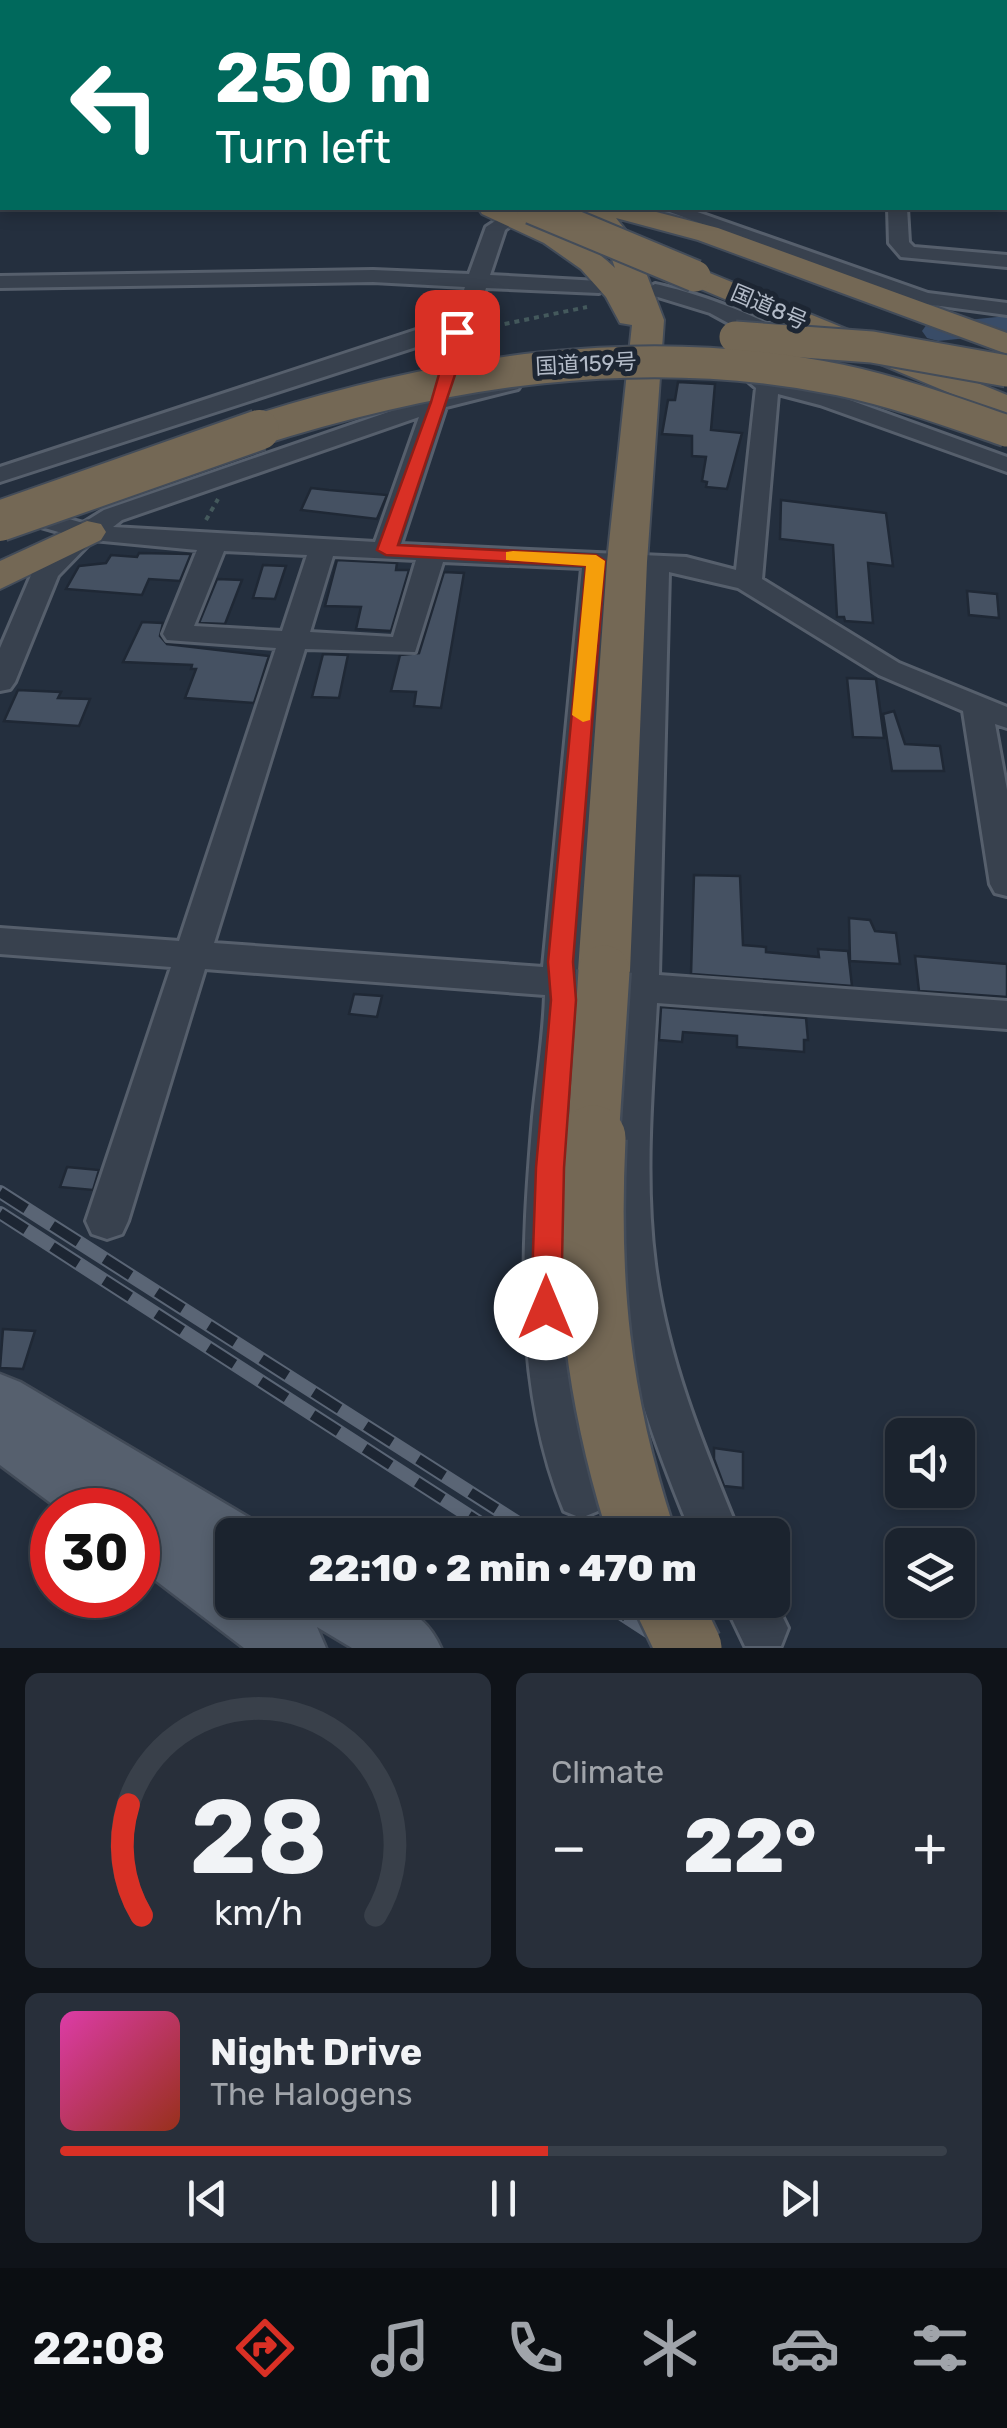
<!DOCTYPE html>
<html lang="en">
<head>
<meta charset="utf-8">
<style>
	:root { --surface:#1b232e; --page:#282f3a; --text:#f1f3f6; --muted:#a0a4aa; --line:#39404a; --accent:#d93025 }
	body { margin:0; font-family:Rubik,"Noto Sans JP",sans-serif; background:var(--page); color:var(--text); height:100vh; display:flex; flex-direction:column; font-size:38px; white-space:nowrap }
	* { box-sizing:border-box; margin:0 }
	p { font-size:32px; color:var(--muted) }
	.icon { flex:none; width:55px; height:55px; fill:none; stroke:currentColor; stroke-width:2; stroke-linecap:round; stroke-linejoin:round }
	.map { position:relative; height:1648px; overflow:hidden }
	.side { display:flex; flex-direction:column; gap:25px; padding:25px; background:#0f1319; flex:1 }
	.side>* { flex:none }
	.top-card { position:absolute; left:0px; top:0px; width:1008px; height:210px; box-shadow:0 5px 15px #0003,0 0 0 2px var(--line); background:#00695c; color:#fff; overflow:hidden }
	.tools { position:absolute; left:885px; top:1418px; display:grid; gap:20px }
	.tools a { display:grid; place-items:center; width:90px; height:90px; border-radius:15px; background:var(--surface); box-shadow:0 5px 15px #0003,0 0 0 2px var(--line); font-size:50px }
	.speed { position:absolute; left:30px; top:1488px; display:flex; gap:20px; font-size:50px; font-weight:700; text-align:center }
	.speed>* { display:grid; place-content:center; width:130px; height:130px; border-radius:50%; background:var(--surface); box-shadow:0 5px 15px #0003,0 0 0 2px var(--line); line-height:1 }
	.speed .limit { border:15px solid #d22; background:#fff; color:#111 }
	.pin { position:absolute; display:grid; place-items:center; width:85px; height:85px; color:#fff; margin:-42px; border-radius:20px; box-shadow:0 5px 15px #0006 }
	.me { position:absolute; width:110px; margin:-55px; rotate:0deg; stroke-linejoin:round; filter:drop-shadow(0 0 8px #0008) }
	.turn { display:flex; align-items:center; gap:35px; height:210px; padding:0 50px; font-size:45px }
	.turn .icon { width:130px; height:130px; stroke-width:2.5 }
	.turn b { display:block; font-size:70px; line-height:85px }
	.big { font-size:75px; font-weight:800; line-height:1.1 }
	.side .widget { flex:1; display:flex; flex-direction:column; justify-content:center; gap:15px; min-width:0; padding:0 35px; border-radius:15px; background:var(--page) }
	.side .dial { align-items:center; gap:0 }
	.dial svg { height:260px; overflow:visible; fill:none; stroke:var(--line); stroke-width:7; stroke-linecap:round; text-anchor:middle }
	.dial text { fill:var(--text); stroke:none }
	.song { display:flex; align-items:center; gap:30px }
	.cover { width:120px; height:120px; border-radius:15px; background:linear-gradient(135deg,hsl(320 70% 55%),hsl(10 70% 35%)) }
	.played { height:10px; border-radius:5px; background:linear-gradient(90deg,var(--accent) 55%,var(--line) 55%) }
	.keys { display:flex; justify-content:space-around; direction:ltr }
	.heat { display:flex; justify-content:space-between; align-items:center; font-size:55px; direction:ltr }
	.side .tiles { flex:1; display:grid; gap:25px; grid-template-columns:1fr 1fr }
	.widget:last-child { grid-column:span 2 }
	.trip { position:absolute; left:215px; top:1518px; width:575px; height:100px; border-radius:15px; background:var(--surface); box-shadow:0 5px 15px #0003,0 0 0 2px var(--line); font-weight:800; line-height:100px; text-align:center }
	.tabs { display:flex; height:160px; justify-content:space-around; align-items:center; background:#0b0e12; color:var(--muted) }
	.tabs .icon { width:70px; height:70px }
	.tabs .selected { color:var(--accent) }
	.tabs b { font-size:45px; color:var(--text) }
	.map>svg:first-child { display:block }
</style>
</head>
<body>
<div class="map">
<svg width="1007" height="1648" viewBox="0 0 1007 1648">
	<rect width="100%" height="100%" fill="#242f3e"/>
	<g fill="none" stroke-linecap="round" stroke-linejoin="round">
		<g fill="#394c67" fill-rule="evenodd">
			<polygon points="863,0 904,0 906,2 865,2"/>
			<rect x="1005" y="9" width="2" height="14"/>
			<polygon points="1007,316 1007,334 938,341 927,338 922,331 927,324"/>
		</g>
	</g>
	<g fill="#455162" stroke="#1f2835" stroke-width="2.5">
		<polygon points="678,382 715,384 711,430 742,433 727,489 706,487 707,482 702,481 706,457 692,456 692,436 662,434 668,400 675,400"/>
		<polygon points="311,488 329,490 387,495 377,519 301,510"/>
		<polygon points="781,500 886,513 893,566 868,563 873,623 845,621 844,617 837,617 833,545 780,539"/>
		<polygon points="139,553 191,554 180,581 149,579 142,595 66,589 79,566 106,563 111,555 137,557"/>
		<polygon points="337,560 397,563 396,570 409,570 391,631 356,629 361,607 325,606"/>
		<polygon points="263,565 286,566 275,599 253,598"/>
		<polygon points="444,572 464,573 441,708 414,706 416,692 391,691 400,655 419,653"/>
		<polygon points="217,579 242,580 225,624 199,623"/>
		<polygon points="967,591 997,594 999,618 969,615"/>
		<polygon points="142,622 163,623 160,636 167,644 269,656 254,703 185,698 196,669 191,669 192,665 123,662"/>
		<polygon points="323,654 348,655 339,698 312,697"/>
		<polygon points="847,678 876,679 884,738 853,737"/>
		<polygon points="18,690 61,692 58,698 90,699 79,726 4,721"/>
		<polygon points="894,711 905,744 940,746 944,771 892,771 883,714"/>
		<polygon points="694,875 740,876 743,945 766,947 766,952 819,957 818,949 848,951 852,986 691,974"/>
		<polygon points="849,918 870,920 875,931 896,933 900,964 850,961"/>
		<polygon points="915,956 1007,964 1007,997 919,991"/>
		<polygon points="354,994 382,996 377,1017 349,1014"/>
		<polygon points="661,1007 806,1018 808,1040 804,1040 804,1052 737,1047 737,1036 683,1032 682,1042 659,1040"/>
		<polygon points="67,1167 99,1170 93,1190 60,1187"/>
		<polygon points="3,1329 35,1331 23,1369 0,1368"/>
		<polygon points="714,1448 743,1452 743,1488 724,1486 714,1459"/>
	</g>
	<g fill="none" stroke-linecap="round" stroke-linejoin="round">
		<defs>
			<g id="minor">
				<polygon points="89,0 109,0 110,2 90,2"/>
				<rect x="525" y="0" width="14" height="2"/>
				<polygon points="680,0 715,0 716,2 681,2"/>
				<polygon points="730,0 763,0 764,2 731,2"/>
				<polygon points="951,0 986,0 987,2 952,2"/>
				<polygon points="1005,1 1007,1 1007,10 1005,2 999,2"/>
				<rect x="1005" y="42" width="2" height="10"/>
				<rect x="0" y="43" width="2" height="10"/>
				<rect x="0" y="81" width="2" height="10"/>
				<rect x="1005" y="125" width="2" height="10"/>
				<polygon points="0,168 2,169 2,180 0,180"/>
				<polygon points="659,208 686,208 928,293 1007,303 1007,315 918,303"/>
				<polygon points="888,208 907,208 909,242 914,247 1007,255 1007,267 901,257 889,243"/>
				<path d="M 512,210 L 522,216 L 505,230 L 490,275 L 599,281 L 609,287 L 599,293 L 486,288 L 451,392 L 510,377 L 521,384 L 518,389 L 446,407 L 401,544 L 686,557 L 736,570 L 756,388 L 749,382 L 752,377 L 764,376 L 796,360 L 710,313 L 648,294 L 645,290 L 655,284 C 699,293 795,327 824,361 L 788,382 L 836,395 L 1007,457 L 1007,472 L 820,405 L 778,394 L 762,579 L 899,663 L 1007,707 L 1007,728 L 995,724 L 1007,790 L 1007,896 L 995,893 L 990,884 L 963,711 L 879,675 L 738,588 L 669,572 L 659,975 L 1007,1001 L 1007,1029 L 657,1003 C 652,1090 644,1178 655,1264 C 667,1359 704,1447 740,1535 L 692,1535 C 656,1448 622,1357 612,1262 C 604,1175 614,1088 621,1001 L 581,998 C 577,1108 559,1218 569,1328 C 574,1385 590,1440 605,1494 L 598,1511 L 581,1518 L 564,1511 C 513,1387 522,1247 533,1117 C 537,1077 544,1035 545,995 L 205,969 L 128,1221 L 122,1234 L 107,1239 L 92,1234 L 86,1221 L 171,967 L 0,954 L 0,928 L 179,941 L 276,648 L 167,640 L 163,634 L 197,550 L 93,540 L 58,576 L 15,682 L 10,689 L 0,691 L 0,648 L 32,573 L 69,535 L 3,516 L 3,506 L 12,503 L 83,523 L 104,510 L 426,399 L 447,337 L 0,482 L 0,467 L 431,325 L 452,325 L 465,287 L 373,282 L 0,288 L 0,276 L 373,270 L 469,274 L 486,227 ZM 419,417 L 375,542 L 113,527 L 122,520 ZM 224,551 L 307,555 L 282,631 L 194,626 ZM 333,556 L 416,560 L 393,637 L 310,632 ZM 443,562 L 582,568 L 543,967 L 214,943 L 305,649 L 415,652 ZM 609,569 L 642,571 L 623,973 L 579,970 L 579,963 Z"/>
				<polygon points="772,1595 788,1628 781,1646 745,1646 723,1600 772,1600"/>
			</g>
			<path id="major" d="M 0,1374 L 20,1382 L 253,1520 L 259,1535 L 232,1535 L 232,1600 L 281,1600 L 308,1619 L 300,1600 C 353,1600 416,1589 441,1648 L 352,1648 L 317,1627 L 326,1648 L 244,1648 L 138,1567 L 138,1510 L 60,1510 L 0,1465 Z"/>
			<g id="highway">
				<polygon points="59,0 86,0 88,2 61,2"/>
				<path d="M 478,208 C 530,205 577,233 615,268 L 606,242 L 579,208 L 641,208 L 718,228 L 1007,333 L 1007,354 L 698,240 L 616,218 L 634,241 L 664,320 L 647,562 L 630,971 L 622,985 L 604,991 L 586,985 L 578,971 L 607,562 L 632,325 L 620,323 L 606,297 L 581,269 L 544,243 L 482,214 Z"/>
				<polygon points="695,267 1007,395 1007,417 684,282 680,276 684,270"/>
				<polygon points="87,521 101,524 106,532 101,540 0,589 0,561"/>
			</g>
		</defs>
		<use href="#minor" stroke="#565f6c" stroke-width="6"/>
		<use href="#major" stroke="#414a57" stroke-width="5"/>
		<use href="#highway" stroke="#434c59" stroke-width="4"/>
		<g stroke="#44595c" stroke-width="4" stroke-dasharray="5 5" stroke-linecap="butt">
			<polyline points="485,328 587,307"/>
			<polyline points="206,520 218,499"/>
		</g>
		<use href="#minor" fill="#38414e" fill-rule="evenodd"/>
		<use href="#major" fill="#56606e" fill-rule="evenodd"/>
		<use href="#highway" fill="#746855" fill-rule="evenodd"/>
		<defs>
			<g id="rail">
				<polyline points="0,1192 537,1535"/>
				<polyline points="0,1213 499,1535"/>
				<polyline points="600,1600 674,1648"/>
				<polyline points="639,1600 714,1648"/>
			</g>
		</defs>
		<use href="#rail" stroke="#5a6575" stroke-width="14"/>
		<use href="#rail" stroke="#1d2633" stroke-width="10" stroke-dasharray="31" stroke-linecap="butt"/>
		<defs>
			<g id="highway-bridge-far3">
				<polyline points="532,208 695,276"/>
				<polyline points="735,337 872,347 1007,371"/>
				<path d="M 251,432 C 443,371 640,339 840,380 C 897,392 952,412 1007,431"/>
			</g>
			<polyline id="highway-bridge-far2" points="0,521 259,430"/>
			<polyline id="highway-bridge-far1" points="593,1140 604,971"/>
			<g id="highway-bridge">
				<path d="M 593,1138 C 586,1282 597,1397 642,1535"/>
				<polyline points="666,1600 689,1648"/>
			</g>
		</defs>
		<use href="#highway-bridge-far3" stroke="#434c59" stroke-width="35" stroke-linecap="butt"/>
		<use href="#highway-bridge-far2" stroke="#434c59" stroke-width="44" stroke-linecap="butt"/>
		<use href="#highway-bridge-far1" stroke="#434c59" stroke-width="56" stroke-linecap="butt"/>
		<use href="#highway-bridge" stroke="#434c59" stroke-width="70" stroke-linecap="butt"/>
		<use href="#highway-bridge-far3" stroke="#746855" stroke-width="31"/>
		<use href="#highway-bridge-far2" stroke="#746855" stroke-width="40"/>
		<use href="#highway-bridge-far1" stroke="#746855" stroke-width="51"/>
		<use href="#highway-bridge" stroke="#746855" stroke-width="65"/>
	</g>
	<polygon fill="#d93025" stroke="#8d1f18" stroke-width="2.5" points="452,329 463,329 467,339 398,545 596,555 605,561 573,962 576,1000 564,1168 561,1308 557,1318 546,1322 536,1318 531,1308 536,1168 551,1000 548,962 586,566 386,555 377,550 431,402"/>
	<polygon fill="#f59e0b" points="513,551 596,555 605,561 590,720 583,722 572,715 586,566 506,560 506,552"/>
	<g text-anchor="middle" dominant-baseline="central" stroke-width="10" stroke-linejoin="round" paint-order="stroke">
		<g font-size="22" fill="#b4bcc9" stroke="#1d2633">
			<text transform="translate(769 307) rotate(23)">国道8号</text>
			<text transform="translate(586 364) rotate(-3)">国道159号</text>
		</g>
	</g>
</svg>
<div class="tools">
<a><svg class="icon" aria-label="sound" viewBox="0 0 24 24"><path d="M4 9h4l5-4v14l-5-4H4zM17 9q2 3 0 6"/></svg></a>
<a><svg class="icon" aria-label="layers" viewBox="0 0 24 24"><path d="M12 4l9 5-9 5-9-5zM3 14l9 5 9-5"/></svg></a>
</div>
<div class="speed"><div class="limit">30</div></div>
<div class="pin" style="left:457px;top:332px;background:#d93025"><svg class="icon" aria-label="arrive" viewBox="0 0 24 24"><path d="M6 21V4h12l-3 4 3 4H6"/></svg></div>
<svg class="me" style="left:546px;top:1308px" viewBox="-20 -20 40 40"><circle r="19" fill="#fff"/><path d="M0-13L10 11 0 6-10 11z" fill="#d93025"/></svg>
<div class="trip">22:10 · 2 min · 470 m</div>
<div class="top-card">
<div class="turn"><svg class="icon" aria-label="left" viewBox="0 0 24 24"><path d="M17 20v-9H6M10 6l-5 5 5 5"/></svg><div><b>250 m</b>Turn left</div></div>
</div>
</div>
<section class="side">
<div class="tiles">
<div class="widget dial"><svg viewBox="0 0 100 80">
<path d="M14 69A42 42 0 1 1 86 69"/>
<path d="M14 69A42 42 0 0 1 10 35" stroke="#d93025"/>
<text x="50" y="56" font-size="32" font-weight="700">28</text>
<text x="50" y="72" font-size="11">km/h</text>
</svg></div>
<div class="widget"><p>Climate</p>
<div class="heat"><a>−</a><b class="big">22°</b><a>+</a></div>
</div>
<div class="widget">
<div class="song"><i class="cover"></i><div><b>Night Drive</b><p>The Halogens</p></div></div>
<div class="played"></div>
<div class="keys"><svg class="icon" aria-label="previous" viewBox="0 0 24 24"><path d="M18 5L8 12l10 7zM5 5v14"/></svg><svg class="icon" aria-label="pause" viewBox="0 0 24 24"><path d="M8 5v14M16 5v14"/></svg><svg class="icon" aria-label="next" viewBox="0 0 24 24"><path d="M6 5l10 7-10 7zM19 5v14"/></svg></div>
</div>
</div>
</section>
<nav class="tabs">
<b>22:08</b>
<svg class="icon selected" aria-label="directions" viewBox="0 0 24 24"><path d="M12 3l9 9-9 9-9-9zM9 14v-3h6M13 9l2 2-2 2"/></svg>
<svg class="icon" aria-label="music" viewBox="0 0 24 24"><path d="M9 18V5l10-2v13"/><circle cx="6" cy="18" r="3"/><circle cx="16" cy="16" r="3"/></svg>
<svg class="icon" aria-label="phone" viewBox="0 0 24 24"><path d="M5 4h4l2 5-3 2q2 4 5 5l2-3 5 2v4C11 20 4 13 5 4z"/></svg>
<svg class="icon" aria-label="climate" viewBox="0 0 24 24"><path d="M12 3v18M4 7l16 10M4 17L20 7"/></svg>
<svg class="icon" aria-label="car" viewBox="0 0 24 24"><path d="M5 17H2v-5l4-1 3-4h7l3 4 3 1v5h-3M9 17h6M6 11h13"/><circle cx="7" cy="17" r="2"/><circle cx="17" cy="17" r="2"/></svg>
<svg class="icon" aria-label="filters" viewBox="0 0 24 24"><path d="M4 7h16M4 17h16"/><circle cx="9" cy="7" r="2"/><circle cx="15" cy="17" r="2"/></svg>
</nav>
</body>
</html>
